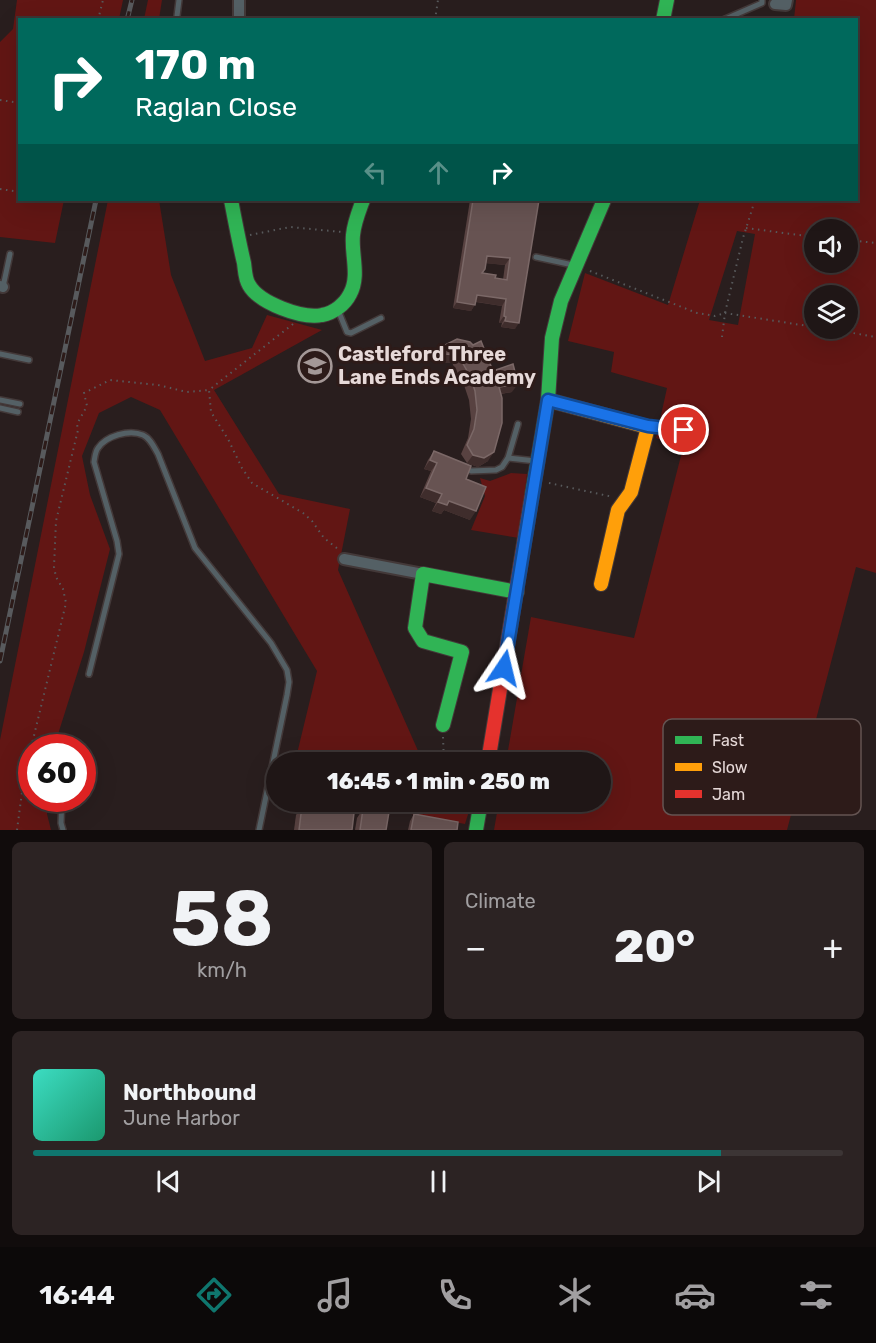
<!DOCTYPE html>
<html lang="en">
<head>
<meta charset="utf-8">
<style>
	:root { --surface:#1f1616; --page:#2c2323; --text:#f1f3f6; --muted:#a19fa1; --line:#3c3535; --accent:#0f766e }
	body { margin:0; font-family:Rubik,sans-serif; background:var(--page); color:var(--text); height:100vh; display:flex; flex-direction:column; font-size:22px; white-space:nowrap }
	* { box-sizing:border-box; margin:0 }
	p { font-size:20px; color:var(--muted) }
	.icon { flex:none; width:33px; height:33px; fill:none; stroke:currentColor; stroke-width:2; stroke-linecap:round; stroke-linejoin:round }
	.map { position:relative; height:830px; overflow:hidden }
	.details { display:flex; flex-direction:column; gap:12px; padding:12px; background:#110c0c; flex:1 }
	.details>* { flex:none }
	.hud { position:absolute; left:18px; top:18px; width:840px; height:183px; border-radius:0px; box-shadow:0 6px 24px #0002,0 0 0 2px var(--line); background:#00695c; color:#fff; overflow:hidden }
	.controls { position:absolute; left:804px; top:219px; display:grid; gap:12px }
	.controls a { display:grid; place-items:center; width:54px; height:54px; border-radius:50%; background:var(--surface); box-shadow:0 6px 24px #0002,0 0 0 2px var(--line); font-size:30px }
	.speed { position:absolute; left:18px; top:734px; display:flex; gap:12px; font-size:30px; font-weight:700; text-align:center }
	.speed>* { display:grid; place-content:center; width:78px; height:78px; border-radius:50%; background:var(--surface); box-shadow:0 6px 24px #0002,0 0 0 2px var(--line); line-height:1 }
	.speed .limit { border:9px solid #d22; background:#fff; color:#111 }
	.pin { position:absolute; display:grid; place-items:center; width:51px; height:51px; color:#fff; margin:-26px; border:3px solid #fff; border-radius:50%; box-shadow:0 2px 6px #0007 }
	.me { position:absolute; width:66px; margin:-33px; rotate:10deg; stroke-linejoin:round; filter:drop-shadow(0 0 4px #0008) }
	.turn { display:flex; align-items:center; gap:21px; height:126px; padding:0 18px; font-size:27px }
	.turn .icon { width:78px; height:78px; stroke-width:2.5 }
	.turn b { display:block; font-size:42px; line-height:51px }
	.lanes { display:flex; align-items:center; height:57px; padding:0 18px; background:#0003; justify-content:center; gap:30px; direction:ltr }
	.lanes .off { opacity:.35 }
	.big { font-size:45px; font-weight:800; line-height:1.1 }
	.details .tile { flex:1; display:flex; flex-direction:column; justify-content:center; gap:9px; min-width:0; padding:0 21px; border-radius:9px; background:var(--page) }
	.details .dial { align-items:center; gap:0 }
	.dial b { font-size:78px; line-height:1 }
	.song { display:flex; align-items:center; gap:18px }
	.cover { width:72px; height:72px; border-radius:9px; background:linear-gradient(135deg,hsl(170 70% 55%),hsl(160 70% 35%)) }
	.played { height:6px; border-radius:3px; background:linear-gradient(90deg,var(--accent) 85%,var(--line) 85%) }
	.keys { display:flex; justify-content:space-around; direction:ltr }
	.heat { display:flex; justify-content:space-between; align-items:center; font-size:33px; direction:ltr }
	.details .tiles { flex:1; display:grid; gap:12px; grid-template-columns:1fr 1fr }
	.tile:last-child { grid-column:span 2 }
	.trip { position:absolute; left:266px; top:752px; width:345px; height:60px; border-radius:30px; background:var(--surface); box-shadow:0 6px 24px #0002,0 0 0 2px var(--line); font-weight:800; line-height:60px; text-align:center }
	.dock { display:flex; height:96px; justify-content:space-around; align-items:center; background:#0c0909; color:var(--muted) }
	.dock .icon { width:42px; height:42px }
	.dock .on { color:var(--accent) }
	.dock b { font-size:27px; color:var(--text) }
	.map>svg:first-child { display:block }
</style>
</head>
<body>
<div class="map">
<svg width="876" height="830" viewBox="0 0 876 830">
	<rect width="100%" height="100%" fill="#291e1e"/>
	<g fill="#621614" fill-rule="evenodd">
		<polygon points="17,0 123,0 119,19 20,20 20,200 64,200 55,243 0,237 0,42 13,29"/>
		<polygon points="148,0 162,0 159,19 144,19"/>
		<path d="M 796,0 L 876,0 L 876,573 L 856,567 L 787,830 L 494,830 L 499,801 L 600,801 L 600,762 L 506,762 L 531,617 L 634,638 L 683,448 L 656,438 L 667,388 L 611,372 L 614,352 L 568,341 L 585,273 L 668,305 L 700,200 L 856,200 L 856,20 L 794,19 ZM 814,230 L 848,230 L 848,262 L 814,262 ZM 737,231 L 755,234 L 738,325 L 709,320 ZM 814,296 L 848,296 L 848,328 L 814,328 Z"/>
		<polygon points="108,200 159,200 171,275 205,361 252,348 267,315 322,330 214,390 279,494 350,509 338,570 423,762 295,762 317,671 160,410 131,397 99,413 82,456 90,495 110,549 84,652 54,747 32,747 32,798 48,798 47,814 51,830 0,830 0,740"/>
		<polygon points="511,473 527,474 519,538 471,530 485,496 480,478 490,481"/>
		<polygon points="342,801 445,801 471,805 465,824"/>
	</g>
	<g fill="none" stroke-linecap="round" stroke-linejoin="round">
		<defs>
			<g id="lane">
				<polyline points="177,16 179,0"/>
				<polyline points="723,20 762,3 762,0"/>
				<polyline points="536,257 573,265"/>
				<polyline points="3,287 10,254"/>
				<polyline points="338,310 347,332 351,333 381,318"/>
				<polyline points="0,354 29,360"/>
				<polyline points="0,400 20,404"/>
				<polyline points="0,408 18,412"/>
				<polyline points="649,427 684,430"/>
				<polyline points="508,458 536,461"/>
				<polyline points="465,467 471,471 496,470 502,467 508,458 518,424"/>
				<path d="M 89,674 L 119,554 L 117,541 L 94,462 C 95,457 95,452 98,448 C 106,436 129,429 143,435 C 150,438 154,447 158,454 L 195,548 L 271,643 L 287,670 L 289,682 L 287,695 L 259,830"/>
				<polyline points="72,747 72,744"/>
				<polyline points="62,798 61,823 63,830"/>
			</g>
			<g id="street">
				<polyline points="239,0 239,20"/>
				<polyline points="775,4 786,5 787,0"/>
				<polyline points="0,286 3,287"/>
				<polyline points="344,559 423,574"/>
			</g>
			<g id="fast">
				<polyline points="663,20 667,0"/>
				<path d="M 231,200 C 235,221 239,242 244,263 C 245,270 245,279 249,285 C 259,303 302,319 322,315 C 334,313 345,304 350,294 C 360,276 351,254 353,235 C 354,223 359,211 363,200"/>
				<polyline points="532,495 548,400 552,338 561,301 604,200"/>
				<polyline points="443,725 462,652 423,641 415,628 423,574 517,592"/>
				<polyline points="476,830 481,801"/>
			</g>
			<polyline id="slow" points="548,400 648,427 631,492 618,510 601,584"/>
			<polyline id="jam" points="488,762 532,495"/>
		</defs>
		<use href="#lane" stroke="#433939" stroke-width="8"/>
		<use href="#street" stroke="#433939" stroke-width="14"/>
		<use href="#fast" stroke="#433939" stroke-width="16"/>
		<use href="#slow" stroke="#433939" stroke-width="16"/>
		<use href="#jam" stroke="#433939" stroke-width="16"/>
		<g stroke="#585a5c" stroke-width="2" stroke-dasharray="1.5 4.5" stroke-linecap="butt">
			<polyline points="98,20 103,0"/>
			<polyline points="435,20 438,0"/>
			<polyline points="0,100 20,103"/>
			<polyline points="0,189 20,192"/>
			<polyline points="60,200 61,200"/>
			<polyline points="746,228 814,237"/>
			<polyline points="250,235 290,227 342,232"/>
			<polyline points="848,240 876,243"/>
			<polyline points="590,271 697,313 715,316 725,313 743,238 755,200"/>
			<polyline points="293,324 209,390 211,412 228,439 242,468 252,483 303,513 312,521 324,538 338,549"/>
			<polyline points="824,328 876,337"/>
			<polyline points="722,337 725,313 814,327"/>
			<polyline points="549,483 613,497"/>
			<polyline points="443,737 444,762"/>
			<polyline points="17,830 24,777 66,603 63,589 56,577 54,567 56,521 78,430 77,424 87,406 84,393 110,380 158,385 187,392 209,390"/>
		</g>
		<use href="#lane" stroke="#546065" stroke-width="5"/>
		<use href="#street" stroke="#546065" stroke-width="10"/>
		<use href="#fast" stroke="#30b455" stroke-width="14"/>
		<use href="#slow" stroke="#ff9f0a" stroke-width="14"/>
		<use href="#jam" stroke="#e5322d" stroke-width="14"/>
		<defs>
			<g id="rail">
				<polyline points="127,20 132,0"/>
				<polyline points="0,661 96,200"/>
			</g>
		</defs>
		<use href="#rail" stroke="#585a5d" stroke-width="5"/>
		<use href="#rail" stroke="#2d1b19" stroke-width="3" stroke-dasharray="9" stroke-linecap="butt"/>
	</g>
	<g fill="#584241" fill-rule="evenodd">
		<path d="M 470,200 L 539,200 L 515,329 L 501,327 L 502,323 L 499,323 L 502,306 L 476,302 L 471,311 L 453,308 ZM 486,263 L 505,265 L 503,280 L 495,278 L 482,273 Z"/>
		<polygon points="445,345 493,371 512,392 501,394 488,461 478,467 467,463 461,454 468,438 471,419 469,400 464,385 452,363 439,363 437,358 439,353"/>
		<polygon points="434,451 466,479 470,520 444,510 441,514 432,511 436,503 420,497 431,471 424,469 428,460"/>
		<polygon points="302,806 352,830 294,830 296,815"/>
		<polygon points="363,809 386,830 355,830 357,818"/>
		<polygon points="414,814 457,830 408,830 410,821"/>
	</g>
	<g fill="#3f2d2c">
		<polygon points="487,256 510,258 505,265 483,263"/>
		<polygon points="477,295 506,299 502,306 472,301"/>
		<polygon points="457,302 475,305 471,311 453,308"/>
		<polygon points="504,316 506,317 502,323 499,323"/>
		<polygon points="505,321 519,323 515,329 501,327"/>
		<polygon points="445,354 458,355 452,363 439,363"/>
		<polygon points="518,384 512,392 493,395 499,387"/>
		<polygon points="494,452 488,461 478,467 467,463 473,455"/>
		<polygon points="430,460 437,463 431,471 424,469"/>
		<polygon points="426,488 442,494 436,503 420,497"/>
		<polygon points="449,501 476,511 470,520 444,510 441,514 432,511 438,502"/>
	</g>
	<g fill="#675352" stroke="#7b6867" stroke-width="1.5" fill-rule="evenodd">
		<path d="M 473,200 L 539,200 L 519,323 L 505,321 L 506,317 L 504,316 L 506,299 L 477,295 L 475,305 L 457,302 ZM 487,256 L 510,258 L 507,280 L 495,278 L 496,275 L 482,273 L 485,269 Z"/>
		<polygon points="457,339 470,342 473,345 481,341 493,371 513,364 518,384 499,387 502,398 502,423 494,452 484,458 473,455 467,445 474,429 477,410 475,391 470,376 458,355 445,354 443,350 445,345"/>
		<polygon points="434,451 471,466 466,479 486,487 476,511 449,501 447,505 438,502 442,494 426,488 437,463 430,460"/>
		<polygon points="302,806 354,813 352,830 299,830"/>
		<polygon points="363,809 389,812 386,830 360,830"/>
		<polygon points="414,814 458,822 457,830 411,830"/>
	</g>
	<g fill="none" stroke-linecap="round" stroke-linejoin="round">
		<defs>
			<polyline id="route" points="504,668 548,400 648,426 684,430"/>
		</defs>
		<use href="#route" stroke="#114b97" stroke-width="15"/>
		<use href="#route" stroke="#1a73e8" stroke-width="10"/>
	</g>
	<defs>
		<symbol id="school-ring" viewBox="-11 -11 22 22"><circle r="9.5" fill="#2d1b19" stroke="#a49897" stroke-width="1.5"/><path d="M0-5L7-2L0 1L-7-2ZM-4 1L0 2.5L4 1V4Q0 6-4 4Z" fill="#a49897"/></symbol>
	</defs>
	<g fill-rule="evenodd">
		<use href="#school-ring" x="296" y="347" width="38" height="38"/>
	</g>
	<g text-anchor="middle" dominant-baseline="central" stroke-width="6" stroke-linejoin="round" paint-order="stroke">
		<g font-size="20" font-weight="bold" fill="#e6d9d8" stroke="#2d1b19" text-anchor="start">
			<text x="338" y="354">Castleford Three<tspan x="338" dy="23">Lane Ends Academy</tspan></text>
		</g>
	</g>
	<rect x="663" y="719" width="198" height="96" rx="9" fill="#2d1b19" stroke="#645452" stroke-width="1.5"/>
	<rect x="675" y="736" width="27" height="8" fill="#30b455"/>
	<rect x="675" y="763" width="27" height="8" fill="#ff9f0a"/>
	<rect x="675" y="790" width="27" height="8" fill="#e5322d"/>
	<g font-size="16" fill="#e6d9d8">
		<text x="712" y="746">Fast</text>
		<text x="712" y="773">Slow</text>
		<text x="712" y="800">Jam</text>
	</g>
</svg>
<div class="controls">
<a><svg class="icon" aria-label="sound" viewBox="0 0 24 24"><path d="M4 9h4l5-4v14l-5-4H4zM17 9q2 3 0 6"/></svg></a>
<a><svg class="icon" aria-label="layers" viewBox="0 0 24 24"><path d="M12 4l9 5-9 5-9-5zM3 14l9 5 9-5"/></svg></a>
</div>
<div class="speed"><div class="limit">60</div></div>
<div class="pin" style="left:684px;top:430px;background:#d93025"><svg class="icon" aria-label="arrive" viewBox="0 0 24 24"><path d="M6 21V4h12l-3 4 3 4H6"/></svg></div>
<svg class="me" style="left:504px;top:668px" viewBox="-20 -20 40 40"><path d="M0-17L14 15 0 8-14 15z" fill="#1a73e8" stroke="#fff" stroke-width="4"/></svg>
<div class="trip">16:45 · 1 min · 250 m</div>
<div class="hud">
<div class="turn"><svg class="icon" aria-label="right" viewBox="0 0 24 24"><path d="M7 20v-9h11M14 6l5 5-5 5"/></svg><div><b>170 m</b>Raglan Close</div></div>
<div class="lanes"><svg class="icon off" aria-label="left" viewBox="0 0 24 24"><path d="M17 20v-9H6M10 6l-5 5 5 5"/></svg><svg class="icon off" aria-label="ahead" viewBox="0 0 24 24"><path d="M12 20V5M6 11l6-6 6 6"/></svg><svg class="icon" aria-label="right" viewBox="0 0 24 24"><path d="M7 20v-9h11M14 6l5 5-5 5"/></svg></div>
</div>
</div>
<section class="details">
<div class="tiles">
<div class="tile dial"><b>58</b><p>km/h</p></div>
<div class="tile"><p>Climate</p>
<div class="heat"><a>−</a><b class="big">20°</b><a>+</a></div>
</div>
<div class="tile">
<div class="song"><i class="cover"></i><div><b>Northbound</b><p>June Harbor</p></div></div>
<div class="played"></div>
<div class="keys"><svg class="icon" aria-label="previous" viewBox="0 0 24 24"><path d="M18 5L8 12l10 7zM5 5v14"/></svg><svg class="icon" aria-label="pause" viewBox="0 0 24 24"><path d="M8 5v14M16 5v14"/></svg><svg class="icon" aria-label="next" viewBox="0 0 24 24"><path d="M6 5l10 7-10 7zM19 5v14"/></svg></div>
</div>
</div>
</section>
<nav class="dock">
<b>16:44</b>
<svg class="icon on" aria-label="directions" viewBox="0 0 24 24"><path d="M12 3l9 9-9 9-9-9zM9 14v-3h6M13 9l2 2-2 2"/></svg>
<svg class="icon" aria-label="music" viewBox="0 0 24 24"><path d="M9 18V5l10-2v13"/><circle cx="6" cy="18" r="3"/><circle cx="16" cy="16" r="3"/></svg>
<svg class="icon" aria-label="phone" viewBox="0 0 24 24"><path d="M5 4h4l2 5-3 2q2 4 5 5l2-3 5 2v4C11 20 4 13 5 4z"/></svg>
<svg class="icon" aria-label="climate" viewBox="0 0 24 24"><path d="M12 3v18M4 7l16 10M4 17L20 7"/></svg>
<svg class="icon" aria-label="car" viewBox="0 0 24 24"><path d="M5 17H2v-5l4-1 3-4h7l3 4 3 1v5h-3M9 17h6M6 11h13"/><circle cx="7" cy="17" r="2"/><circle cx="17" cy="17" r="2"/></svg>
<svg class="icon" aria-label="filters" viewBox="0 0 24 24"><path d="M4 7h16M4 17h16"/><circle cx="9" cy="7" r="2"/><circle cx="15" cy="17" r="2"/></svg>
</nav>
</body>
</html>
